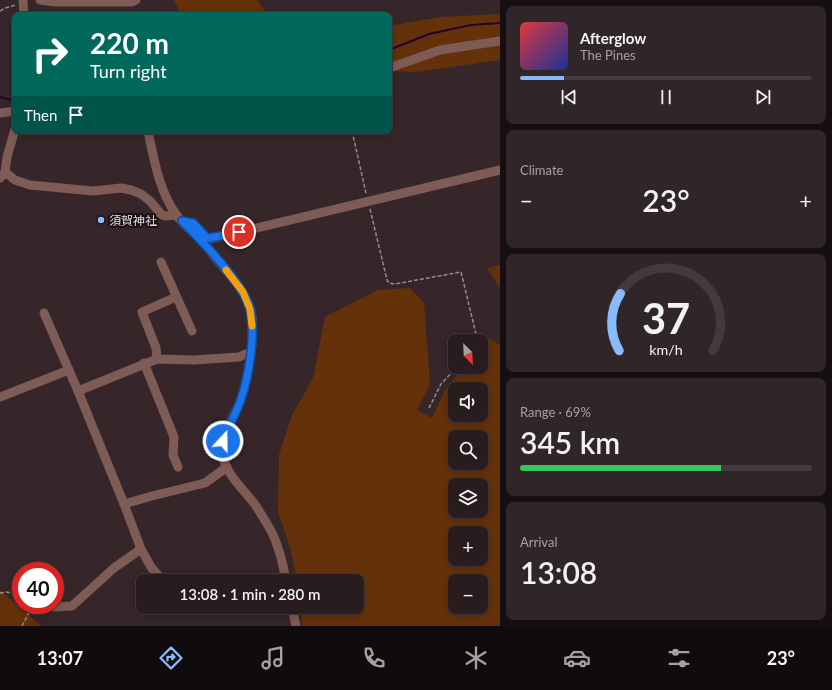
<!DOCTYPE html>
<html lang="en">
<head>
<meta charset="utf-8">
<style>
	:root { --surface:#281c1f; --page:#302528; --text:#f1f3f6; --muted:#a5a1a4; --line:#443a3d; --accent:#88bafc }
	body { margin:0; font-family:Lato,"Noto Sans JP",sans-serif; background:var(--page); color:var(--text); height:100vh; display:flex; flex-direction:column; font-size:15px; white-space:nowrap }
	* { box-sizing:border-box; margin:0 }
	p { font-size:13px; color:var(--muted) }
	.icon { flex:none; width:22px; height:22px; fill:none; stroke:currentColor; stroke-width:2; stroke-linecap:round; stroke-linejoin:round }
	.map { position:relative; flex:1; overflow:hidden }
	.side { display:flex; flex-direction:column; gap:6px; padding:6px; background:#160f11; width:332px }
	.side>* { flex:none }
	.top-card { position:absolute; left:12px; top:12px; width:380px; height:122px; border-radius:8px; box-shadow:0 2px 10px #0003,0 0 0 1px var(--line); background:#00695c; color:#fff; overflow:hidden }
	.needle { width:26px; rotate:156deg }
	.buttons { position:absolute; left:448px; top:334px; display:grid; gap:8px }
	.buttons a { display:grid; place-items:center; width:40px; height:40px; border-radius:8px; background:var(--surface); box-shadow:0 2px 10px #0003,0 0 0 1px var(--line); font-size:20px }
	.speed { position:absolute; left:12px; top:562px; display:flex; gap:8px; font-size:20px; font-weight:700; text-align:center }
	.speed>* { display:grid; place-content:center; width:52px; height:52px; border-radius:50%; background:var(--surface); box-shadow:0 2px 10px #0003,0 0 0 1px var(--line); line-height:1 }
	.speed .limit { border:6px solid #d22; background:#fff; color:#111 }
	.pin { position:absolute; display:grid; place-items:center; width:34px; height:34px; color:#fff; margin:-17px; border:2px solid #fff; border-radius:50%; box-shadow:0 1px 4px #0007 }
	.me { position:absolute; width:44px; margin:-22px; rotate:21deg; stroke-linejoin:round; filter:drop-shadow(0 0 3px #0008) }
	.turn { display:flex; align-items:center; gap:14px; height:84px; padding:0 12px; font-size:18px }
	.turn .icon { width:52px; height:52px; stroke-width:2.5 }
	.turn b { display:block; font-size:28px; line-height:34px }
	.then { display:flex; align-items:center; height:38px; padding:0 12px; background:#0003; gap:8px; font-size:15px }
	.big { font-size:30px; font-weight:600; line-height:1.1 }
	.side .card { flex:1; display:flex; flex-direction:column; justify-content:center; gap:6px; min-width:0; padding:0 14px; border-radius:8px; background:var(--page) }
	.side .dial { align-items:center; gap:0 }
	.dial svg { height:104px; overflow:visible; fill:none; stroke:var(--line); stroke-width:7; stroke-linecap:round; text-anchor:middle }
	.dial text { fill:var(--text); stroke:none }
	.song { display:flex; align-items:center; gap:12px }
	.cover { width:48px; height:48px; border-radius:6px; background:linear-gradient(135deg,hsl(0 70% 55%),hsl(230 70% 35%)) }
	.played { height:4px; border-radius:2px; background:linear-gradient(90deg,var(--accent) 15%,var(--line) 15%) }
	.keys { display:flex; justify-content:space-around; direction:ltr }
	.heat { display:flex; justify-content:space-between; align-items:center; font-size:22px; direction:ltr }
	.charge { height:6px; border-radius:3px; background:linear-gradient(90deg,#34c759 69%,var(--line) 0) }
	.trip { position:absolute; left:136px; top:574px; width:228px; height:40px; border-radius:8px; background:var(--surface); box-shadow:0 2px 10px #0003,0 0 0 1px var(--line); font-weight:600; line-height:40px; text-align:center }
	.dock { display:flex; height:64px; justify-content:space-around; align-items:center; background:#100b0c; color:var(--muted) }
	.dock .icon { width:28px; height:28px }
	.dock .current { color:var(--accent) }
	.dock b { font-size:18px; color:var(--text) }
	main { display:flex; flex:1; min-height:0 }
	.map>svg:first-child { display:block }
</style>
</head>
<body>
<main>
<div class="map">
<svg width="500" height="626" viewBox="0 0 500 626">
	<rect width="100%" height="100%" fill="#362629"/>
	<g fill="#65310a" fill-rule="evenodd">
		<polygon points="173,0 257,0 268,15 182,15"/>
		<polygon points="500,14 500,60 415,72 389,71 389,26 440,17"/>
		<polygon points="500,265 500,288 487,268"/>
		<path d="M 410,288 L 424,303 L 430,385 L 417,410 L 432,418 L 444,392 L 463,367 L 481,367 L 481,344 L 487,337 L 500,345 L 500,626 L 302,626 L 301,607 L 357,607 L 357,581 L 297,581 L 290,547 L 278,512 L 279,455 L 292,415 L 313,378 L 325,317 L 378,290 ZM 455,389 L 481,389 L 481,415 L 455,415 ZM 455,437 L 481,437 L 481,463 L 455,463 ZM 455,485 L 481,485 L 481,511 L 455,511 ZM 455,533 L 481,533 L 481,559 L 455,559 ZM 455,581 L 481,581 L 481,607 L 455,607 Z"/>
		<polygon points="0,590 41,626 0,626"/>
	</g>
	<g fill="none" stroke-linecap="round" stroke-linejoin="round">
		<g stroke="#26032c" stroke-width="2">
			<polyline points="389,50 429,34 471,25 500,23"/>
			<polyline points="0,97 15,101"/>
		</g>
		<g stroke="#988a8d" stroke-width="1.5" stroke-dasharray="4 2" stroke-linecap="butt">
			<polyline points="0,11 5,8 16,5"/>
			<polyline points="352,131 366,193"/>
			<polyline points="370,209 387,280 389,283 395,284 461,272 476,334 473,341"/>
			<polyline points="429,408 441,384 457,367"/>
			<polyline points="0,593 7,592 21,596"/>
			<polyline points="22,626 33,605"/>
		</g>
		<g stroke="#7e5b55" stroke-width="9">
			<polyline points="23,0 24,15"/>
			<polyline points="40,0 55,2 132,2 136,0"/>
			<polyline points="389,68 440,50 500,41"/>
			<polyline points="0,113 15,111"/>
			<path d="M 148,131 C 154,160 159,191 177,216 C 183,224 191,230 198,237 C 204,243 209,250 214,256 C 227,272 243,287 250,308 C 257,329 248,379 241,400 C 235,416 221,432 222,450 C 223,473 244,489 256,506 C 261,514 266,522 270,529 C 279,545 283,564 286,581"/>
			<polyline points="5,172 15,180 30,185 93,191 121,188 131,190 141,194 150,201 161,214 165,216 177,215"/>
			<polyline points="0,178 5,172 7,157 15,129"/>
			<polyline points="199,229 207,238 210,239 500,170"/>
			<polyline points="161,262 192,331"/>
			<polyline points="44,313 78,391 124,504"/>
			<polyline points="157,359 156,348 142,312 176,297"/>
			<polyline points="144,363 174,437 173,455 178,467"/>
			<polyline points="78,391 157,359 194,360 239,357 250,352"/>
			<polyline points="0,397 69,370"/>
			<polyline points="163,581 151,567 141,549 124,504 152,496 205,483 227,467"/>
			<polyline points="49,605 54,607 72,606 114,568 141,549"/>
			<polyline points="292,607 296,626"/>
		</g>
	</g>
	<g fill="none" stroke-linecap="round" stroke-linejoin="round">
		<defs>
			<path id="route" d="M 223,441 C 228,427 236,414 241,399 C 249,376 256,333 250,309 C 244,284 201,240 182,221 L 193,223 L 207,238 L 210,238 L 239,232"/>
		</defs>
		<use href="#route" stroke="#114b97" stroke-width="10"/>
		<use href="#route" stroke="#1a73e8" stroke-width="7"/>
		<polyline stroke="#f59e0b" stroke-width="7" points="226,270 243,292 250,309 252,326"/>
	</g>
	<circle fill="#88bafc" stroke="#191112" stroke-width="1.5" cx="101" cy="220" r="4"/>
	<g text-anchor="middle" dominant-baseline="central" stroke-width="4" stroke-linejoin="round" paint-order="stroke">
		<g font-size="12" fill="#e9dddf" stroke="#191112" text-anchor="start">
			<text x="109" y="220">須賀神社</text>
		</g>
	</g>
</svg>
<div class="buttons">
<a><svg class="needle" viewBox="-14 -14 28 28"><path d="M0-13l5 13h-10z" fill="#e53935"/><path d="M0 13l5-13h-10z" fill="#a5a1a4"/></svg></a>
<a><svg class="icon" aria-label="sound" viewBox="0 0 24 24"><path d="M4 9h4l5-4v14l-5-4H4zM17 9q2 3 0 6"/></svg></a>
<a><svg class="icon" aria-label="search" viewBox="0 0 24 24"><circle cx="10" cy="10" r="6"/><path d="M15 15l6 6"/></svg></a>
<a><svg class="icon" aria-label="layers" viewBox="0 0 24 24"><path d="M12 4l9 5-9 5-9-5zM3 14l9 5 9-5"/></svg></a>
<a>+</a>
<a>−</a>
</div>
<div class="speed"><div class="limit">40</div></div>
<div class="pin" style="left:239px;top:232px;background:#d93025"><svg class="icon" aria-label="arrive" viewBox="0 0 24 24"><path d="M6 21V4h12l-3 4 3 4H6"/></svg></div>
<svg class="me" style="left:223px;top:441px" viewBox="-20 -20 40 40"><circle r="17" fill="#1a73e8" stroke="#fff" stroke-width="3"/><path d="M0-11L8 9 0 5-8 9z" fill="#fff"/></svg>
<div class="trip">13:08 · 1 min · 280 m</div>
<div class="top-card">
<div class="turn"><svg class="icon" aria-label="right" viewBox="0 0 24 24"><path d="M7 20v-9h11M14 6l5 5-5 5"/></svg><div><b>220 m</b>Turn right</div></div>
<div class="then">Then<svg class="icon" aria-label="arrive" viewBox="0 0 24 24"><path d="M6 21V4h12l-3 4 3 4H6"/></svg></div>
</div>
</div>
<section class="side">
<div class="card">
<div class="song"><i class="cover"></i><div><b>Afterglow</b><p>The Pines</p></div></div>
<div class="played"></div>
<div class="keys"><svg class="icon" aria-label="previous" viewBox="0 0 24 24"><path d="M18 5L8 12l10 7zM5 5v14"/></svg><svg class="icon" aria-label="pause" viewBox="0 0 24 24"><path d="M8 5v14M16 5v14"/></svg><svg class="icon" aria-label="next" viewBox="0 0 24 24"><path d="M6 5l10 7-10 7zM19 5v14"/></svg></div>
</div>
<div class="card"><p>Climate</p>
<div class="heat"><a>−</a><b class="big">23°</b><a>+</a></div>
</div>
<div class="card dial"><svg viewBox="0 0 100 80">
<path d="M14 69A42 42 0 1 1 86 69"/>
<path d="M14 69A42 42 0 0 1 15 25" stroke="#88bafc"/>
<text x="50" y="56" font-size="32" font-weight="700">37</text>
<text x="50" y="72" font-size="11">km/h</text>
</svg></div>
<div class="card"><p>Range · 69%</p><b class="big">345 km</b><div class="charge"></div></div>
<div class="card"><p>Arrival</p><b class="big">13:08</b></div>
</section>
</main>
<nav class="dock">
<b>13:07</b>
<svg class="icon current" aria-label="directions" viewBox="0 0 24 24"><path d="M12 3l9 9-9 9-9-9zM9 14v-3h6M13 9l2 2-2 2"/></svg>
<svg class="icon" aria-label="music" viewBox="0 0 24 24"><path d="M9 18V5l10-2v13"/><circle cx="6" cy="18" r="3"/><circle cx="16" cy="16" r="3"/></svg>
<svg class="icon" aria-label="phone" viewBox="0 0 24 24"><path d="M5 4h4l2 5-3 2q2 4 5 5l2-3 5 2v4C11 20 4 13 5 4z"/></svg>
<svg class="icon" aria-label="climate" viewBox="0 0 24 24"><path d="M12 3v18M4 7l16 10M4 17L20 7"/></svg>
<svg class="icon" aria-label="car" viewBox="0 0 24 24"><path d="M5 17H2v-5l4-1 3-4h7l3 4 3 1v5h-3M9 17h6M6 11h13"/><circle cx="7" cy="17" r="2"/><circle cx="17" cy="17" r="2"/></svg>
<svg class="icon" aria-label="filters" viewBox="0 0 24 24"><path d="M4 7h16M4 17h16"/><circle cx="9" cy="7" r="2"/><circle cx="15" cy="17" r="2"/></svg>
<b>23°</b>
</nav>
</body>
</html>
